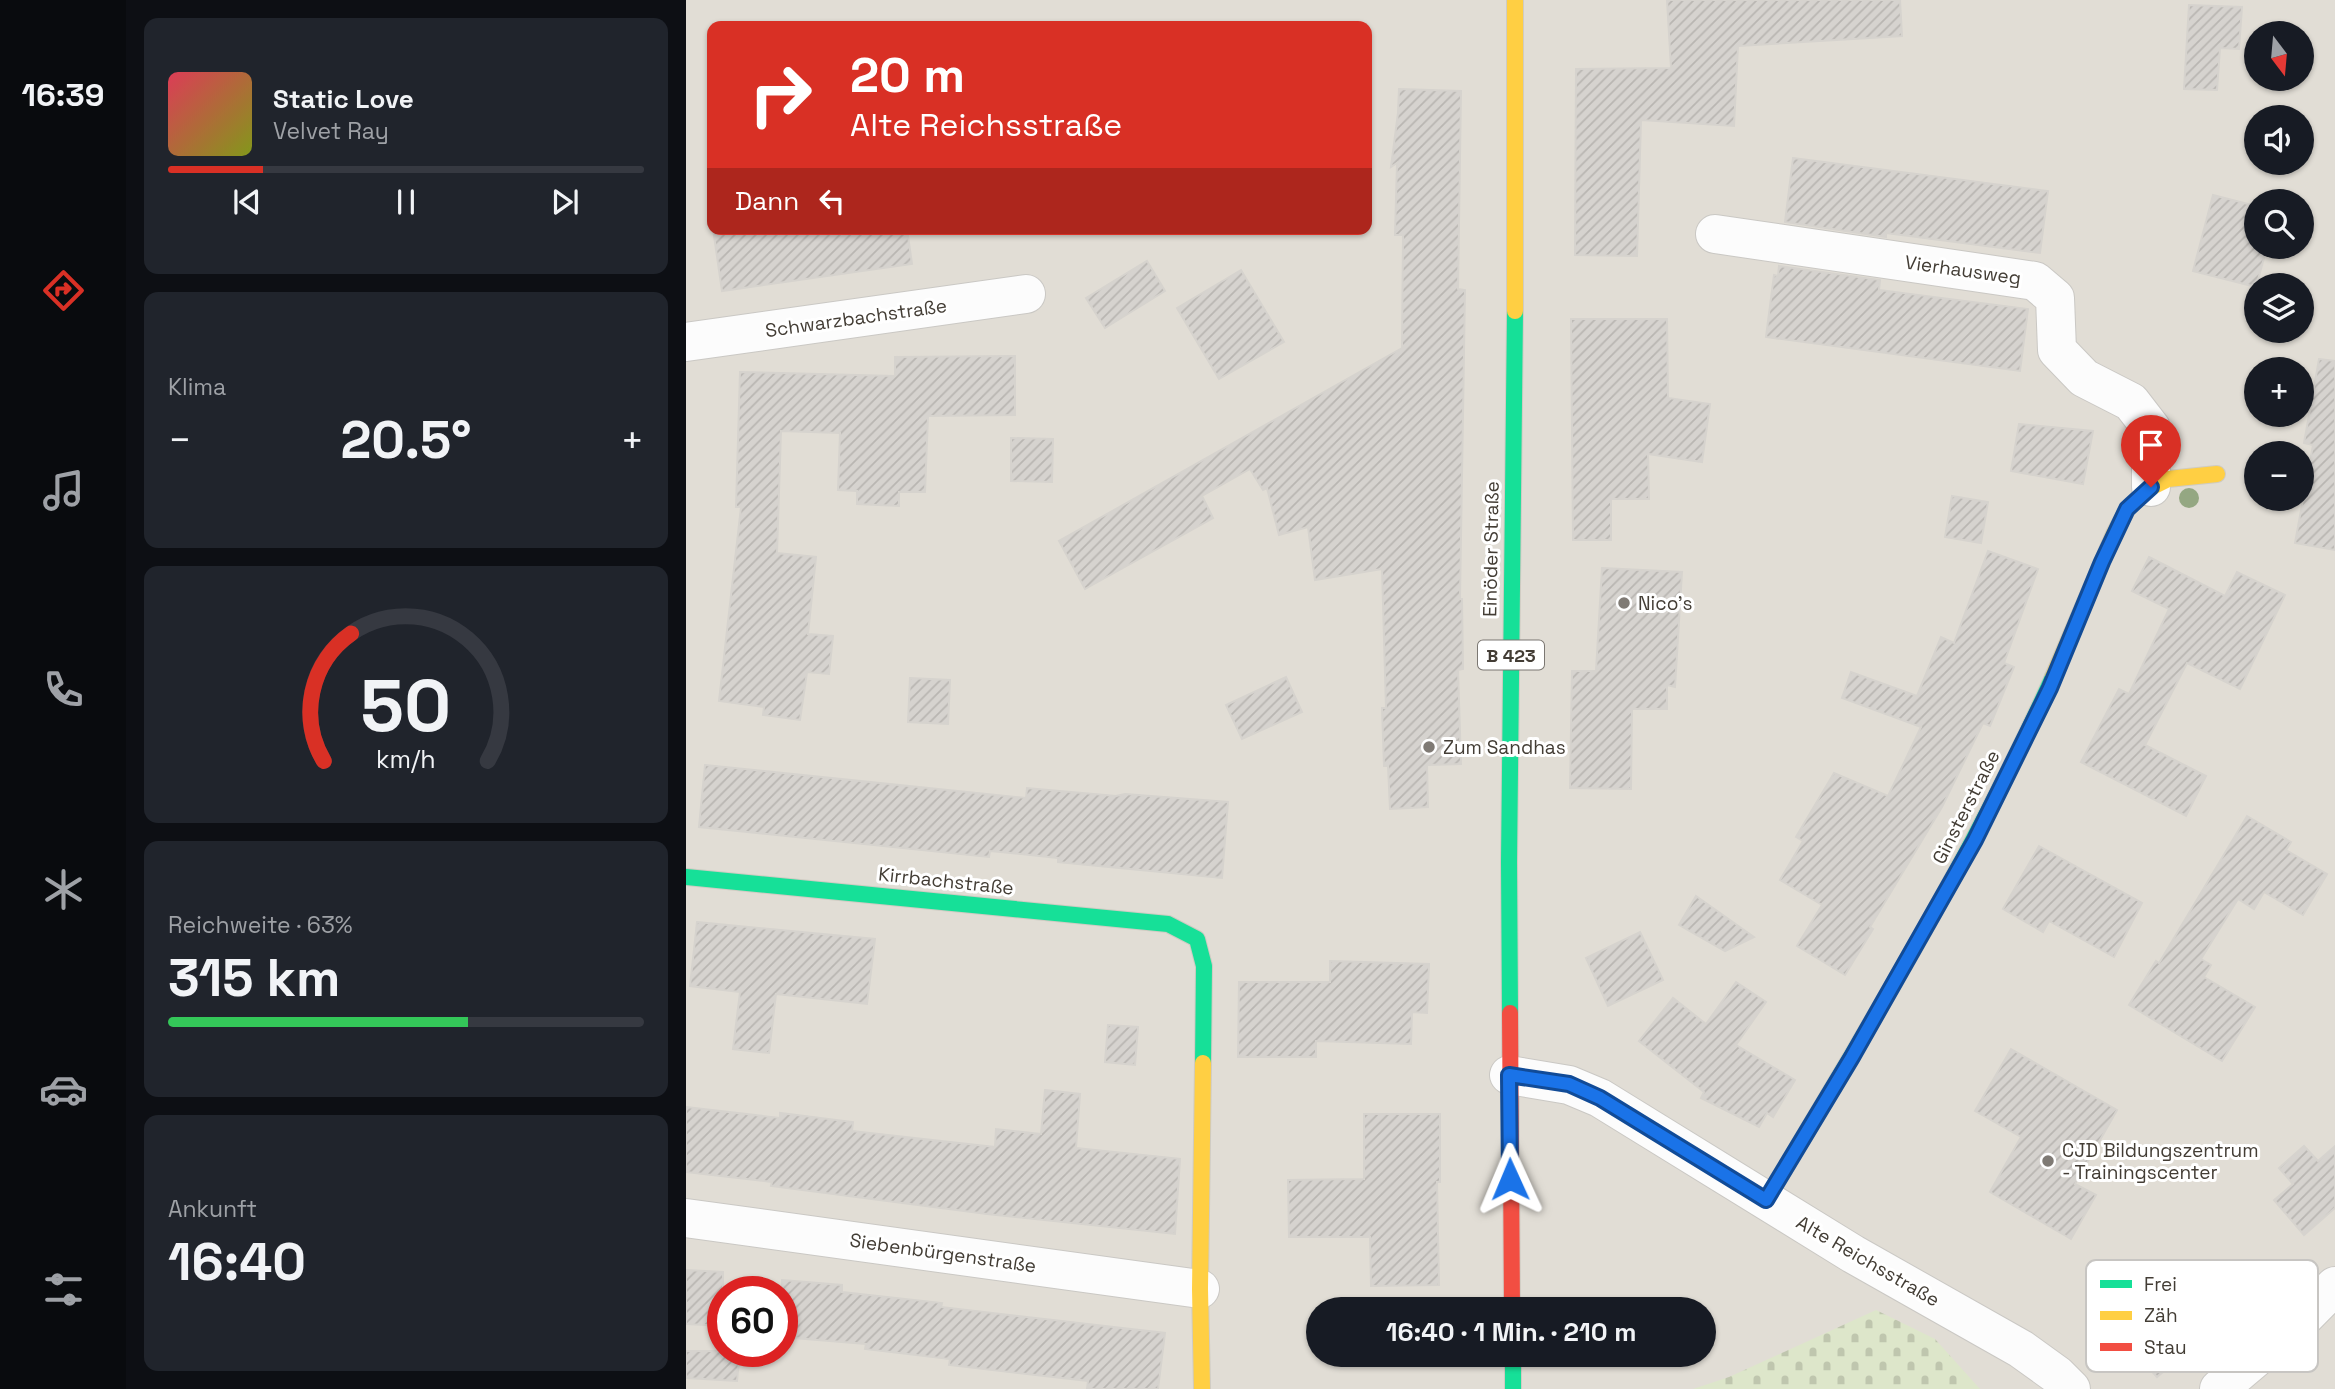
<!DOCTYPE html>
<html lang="de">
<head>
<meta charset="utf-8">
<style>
	:root { --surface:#171b24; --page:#20242c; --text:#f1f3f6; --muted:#9ea1a6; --line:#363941; --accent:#d93025 }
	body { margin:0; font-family:"Space Grotesk",sans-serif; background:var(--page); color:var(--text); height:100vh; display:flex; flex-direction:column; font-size:26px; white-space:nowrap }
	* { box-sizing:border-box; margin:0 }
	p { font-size:23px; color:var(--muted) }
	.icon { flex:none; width:38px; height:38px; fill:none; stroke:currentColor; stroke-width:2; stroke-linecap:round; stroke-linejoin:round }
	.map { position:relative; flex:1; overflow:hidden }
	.side { display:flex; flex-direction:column; gap:18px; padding:18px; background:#0d0f14; width:560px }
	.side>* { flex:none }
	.banner { position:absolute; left:21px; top:21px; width:665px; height:214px; border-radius:14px; box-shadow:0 2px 5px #0004; background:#d93025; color:#fff; overflow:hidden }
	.needle { width:46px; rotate:164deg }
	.buttons { position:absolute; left:1558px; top:21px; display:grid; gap:14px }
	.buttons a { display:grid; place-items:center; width:70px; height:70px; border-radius:50%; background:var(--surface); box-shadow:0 2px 5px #0004; font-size:35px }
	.speed { position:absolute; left:21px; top:1276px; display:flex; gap:14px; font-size:35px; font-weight:700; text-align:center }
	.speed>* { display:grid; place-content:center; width:91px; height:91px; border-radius:50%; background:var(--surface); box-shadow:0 2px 5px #0004; line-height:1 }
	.speed .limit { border:10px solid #d22; background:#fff; color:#111 }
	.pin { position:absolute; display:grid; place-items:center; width:60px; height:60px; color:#fff; margin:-72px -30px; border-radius:50% 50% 50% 0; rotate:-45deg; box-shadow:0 0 7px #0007 }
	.pin .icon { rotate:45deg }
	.me { position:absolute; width:77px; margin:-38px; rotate:359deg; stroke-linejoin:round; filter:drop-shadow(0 0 5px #0008) }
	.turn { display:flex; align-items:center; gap:24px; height:147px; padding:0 28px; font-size:32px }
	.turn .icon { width:91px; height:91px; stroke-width:2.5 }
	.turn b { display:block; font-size:49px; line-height:60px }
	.then { display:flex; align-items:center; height:66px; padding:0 28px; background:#0003; gap:14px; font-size:26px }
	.big { font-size:52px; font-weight:600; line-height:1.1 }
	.side .tile { flex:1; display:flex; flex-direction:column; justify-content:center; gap:10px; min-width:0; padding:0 24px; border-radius:14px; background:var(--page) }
	.side .dial { align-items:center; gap:0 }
	.dial svg { height:182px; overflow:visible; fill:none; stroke:var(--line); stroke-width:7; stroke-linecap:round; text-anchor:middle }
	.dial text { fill:var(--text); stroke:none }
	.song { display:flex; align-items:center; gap:21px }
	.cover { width:84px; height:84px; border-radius:10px; background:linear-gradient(135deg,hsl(350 70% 55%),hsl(70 70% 35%)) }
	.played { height:7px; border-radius:4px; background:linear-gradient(90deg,var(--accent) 20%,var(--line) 20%) }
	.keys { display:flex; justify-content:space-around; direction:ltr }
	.heat { display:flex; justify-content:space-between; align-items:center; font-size:38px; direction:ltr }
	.charge { height:10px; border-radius:5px; background:linear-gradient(90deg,#34c759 63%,var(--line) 0) }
	.trip { position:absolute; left:620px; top:1297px; width:410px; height:70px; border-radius:35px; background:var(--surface); box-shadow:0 2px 5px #0004; font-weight:600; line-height:70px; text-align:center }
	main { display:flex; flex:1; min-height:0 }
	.dock { display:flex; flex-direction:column; width:126px; justify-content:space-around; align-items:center; background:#090b0e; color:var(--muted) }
	.dock .icon { width:49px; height:49px }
	.dock .selected { color:var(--accent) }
	.dock b { font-size:32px; color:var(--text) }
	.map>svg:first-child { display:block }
</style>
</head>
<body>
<main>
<nav class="dock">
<b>16:39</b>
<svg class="icon selected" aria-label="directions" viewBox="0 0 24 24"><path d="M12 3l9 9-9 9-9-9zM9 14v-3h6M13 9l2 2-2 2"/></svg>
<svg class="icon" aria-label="music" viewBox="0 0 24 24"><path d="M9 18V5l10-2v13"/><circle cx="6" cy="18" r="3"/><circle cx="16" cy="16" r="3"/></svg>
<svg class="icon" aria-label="phone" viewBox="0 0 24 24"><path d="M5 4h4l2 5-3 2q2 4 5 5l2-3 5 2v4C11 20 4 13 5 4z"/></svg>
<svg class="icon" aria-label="climate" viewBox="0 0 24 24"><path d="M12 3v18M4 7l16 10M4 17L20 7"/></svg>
<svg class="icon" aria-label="car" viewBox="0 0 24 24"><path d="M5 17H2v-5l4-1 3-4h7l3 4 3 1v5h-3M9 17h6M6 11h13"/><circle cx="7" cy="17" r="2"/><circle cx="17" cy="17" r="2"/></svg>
<svg class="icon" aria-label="filters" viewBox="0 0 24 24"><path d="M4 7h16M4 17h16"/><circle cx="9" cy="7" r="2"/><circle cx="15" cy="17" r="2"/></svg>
</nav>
<section class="side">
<div class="tile">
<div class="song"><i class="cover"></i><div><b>Static Love</b><p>Velvet Ray</p></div></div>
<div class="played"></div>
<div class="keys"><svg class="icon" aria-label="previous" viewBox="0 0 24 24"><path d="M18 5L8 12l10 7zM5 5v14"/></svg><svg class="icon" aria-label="pause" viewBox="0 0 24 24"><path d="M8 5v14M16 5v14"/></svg><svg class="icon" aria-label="next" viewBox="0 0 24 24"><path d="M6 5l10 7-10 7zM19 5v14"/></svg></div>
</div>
<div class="tile"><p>Klima</p>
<div class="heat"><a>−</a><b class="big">20.5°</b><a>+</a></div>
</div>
<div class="tile dial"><svg viewBox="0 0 100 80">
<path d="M14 69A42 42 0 1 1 86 69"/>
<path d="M14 69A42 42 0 0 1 26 13" stroke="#d93025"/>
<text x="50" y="56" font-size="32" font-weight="700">50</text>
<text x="50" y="72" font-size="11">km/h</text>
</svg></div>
<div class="tile"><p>Reichweite · 63%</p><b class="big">315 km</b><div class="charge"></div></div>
<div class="tile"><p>Ankunft</p><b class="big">16:40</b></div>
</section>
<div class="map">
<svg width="1649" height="1389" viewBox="0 0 1649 1389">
	<defs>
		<pattern id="cemetery-stones" width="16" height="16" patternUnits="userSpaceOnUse" patternTransform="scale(1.75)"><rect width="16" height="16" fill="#dde6ca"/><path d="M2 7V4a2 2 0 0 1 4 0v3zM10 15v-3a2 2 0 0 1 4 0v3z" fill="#bfc6ae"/></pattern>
		<pattern id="building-hatch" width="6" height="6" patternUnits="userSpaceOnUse" patternTransform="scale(1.75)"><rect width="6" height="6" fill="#d6d3cf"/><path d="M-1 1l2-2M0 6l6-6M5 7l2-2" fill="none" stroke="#b9b6b2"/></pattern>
	</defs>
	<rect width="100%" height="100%" fill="#eeece8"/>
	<path fill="#e1ddd5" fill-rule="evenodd" d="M 0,0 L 1649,0 L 1649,1389 L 0,1389 ZM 26,26 L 681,26 L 681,229 L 26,229 ZM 1570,33 L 1615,33 L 1615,79 L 1570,79 ZM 1570,117 L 1615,117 L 1615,163 L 1570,163 ZM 1570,201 L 1615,201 L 1615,247 L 1570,247 ZM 1570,285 L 1615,285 L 1615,331 L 1570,331 ZM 1570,369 L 1615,369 L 1615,415 L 1570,415 ZM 1570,453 L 1615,453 L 1615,499 L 1570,499 ZM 37,1292 L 96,1292 L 96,1351 L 37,1351 ZM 632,1309 L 1017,1309 L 1017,1354 L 632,1354 Z"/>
	<polygon fill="url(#cemetery-stones)" points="1190,1310 1249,1339 1294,1389 1007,1389 1043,1377"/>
	<g fill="url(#building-hatch)" stroke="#d6d3ce" stroke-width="2">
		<polygon points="981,0 1214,0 1216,36 1052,46 1048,126 955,120 951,256 889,255 890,69 985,68"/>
		<polygon points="1503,5 1556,7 1553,49 1534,48 1531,90 1498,89"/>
		<polygon points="713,89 775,91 772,289 779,290 774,599 776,599 777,669 772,670 775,764 741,765 742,807 704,809 702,766 698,766 696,708 700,708 696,569 629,580 622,527 593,535 581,488 577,490 564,469 516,496 527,518 399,589 373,541 716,348 717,235 709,235 711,163 705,167 712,113"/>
		<polygon points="1107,158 1362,191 1354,253 1200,233 1200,237 1099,222"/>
		<polygon points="1527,195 1570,206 1570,247 1581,247 1570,287 1507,271"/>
		<polygon points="27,229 221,229 226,264 36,291"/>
		<polygon points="461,261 479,291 419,328 400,298"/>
		<polygon points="1093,266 1194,280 1193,290 1342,309 1334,371 1080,337 1088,275 1092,276"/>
		<polygon points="555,270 598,342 533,379 491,308"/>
		<polygon points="885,319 981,319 982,398 1024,404 1016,462 962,454 963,499 925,499 925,540 887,540"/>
		<polygon points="329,356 329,415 242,416 239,492 213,492 213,506 171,504 171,491 152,490 154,433 95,431 91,553 130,557 122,634 147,636 143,674 121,672 114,720 77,715 78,707 33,701 55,507 50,507 54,372 209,376 209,357"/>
		<polygon points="1633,359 1649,361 1649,550 1609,543 1627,445 1618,443"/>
		<polygon points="1333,424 1407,431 1397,484 1325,471"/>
		<polygon points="325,438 367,439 366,482 325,481"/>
		<polygon points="1266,496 1302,502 1295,543 1259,537"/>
		<polygon points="1302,551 1352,569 1318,663 1328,667 1304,726 1297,723 1256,807 1184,927 1187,929 1159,975 1111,946 1136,905 1094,880 1117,841 1110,837 1148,773 1202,796 1235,727 1156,698 1165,672 1231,696 1255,637 1268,643"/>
		<polygon points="1463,557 1539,596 1551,572 1599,595 1554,689 1501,663 1459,745 1520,776 1500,816 1395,762 1433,689 1443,694 1483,609 1446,591"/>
		<polygon points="916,568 996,572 989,687 981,685 981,709 946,709 945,789 884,788 886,671 910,671"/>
		<polygon points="600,677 616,712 556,739 540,705"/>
		<polygon points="224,678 264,680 262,724 222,722"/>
		<polygon points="19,765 340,798 341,788 430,796 439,794 542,802 536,878 372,862 372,858 335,854 304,851 303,857 13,827"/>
		<polygon points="1561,816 1605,842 1600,850 1641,874 1617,915 1578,892 1568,909 1552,899 1515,959 1525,965 1518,977 1569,1007 1536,1061 1443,1005 1470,961 1473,963"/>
		<polygon points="1353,846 1456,903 1428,957 1363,921 1357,932 1317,909"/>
		<polygon points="1010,896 1068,937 1039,951 993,925"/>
		<polygon points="11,922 189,939 181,1004 90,994 83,1053 47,1049 54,992 4,986"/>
		<polygon points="954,932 977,980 922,1006 900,958"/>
		<polygon points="644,961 743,964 741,1013 726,1012 725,1044 630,1041 630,1057 552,1057 553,982 644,982"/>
		<polygon points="1050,982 1080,1002 1050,1045 1109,1080 1087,1117 1081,1113 1073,1127 1015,1098 1018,1092 953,1041 987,998 1020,1024"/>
		<polygon points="422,1025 452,1027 449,1065 419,1062"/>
		<polygon points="1325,1049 1431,1110 1389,1184 1410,1195 1385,1239 1304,1192 1335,1137 1289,1111"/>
		<polygon points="359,1090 394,1094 390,1148 494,1159 489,1234 301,1214 85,1186 86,1182 0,1172 0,1107 94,1118 94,1113 167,1122 166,1131 309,1147 310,1129 355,1134"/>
		<polygon points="678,1114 754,1114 754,1182 751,1182 753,1285 685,1286 684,1237 603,1237 602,1180 678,1179"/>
		<polygon points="1618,1146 1632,1161 1649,1146 1649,1208 1618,1235 1588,1200 1607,1184 1593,1168"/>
		<polygon points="0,1270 37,1272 37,1326 0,1324"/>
		<polygon points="96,1280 156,1285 156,1292 256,1303 255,1307 479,1333 472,1389 401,1389 402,1381 263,1365 264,1359 179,1349 180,1344 96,1337"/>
		<polygon points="1474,1323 1500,1352 1471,1377 1445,1348"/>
		<polygon points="0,1351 54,1351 51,1381 0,1378"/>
	</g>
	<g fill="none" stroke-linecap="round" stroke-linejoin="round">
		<defs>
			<g id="street">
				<polyline points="1029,234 1349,281 1369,298 1371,350 1398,378 1445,402 1465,428 1465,487"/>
				<polyline points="0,342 340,294"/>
				<polyline points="823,1075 883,1085 914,1098 1167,1254 1335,1349 1371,1375 1385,1389"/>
				<polyline points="0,1218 514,1289"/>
				<polyline points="1533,1389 1618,1317 1649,1286"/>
			</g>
			<g id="fast">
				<polyline points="0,877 482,924 511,939 518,966 517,1063"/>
				<polyline points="824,1013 823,862 829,311"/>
				<path d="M 1080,1200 C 1182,1029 1286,858 1367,677"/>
				<polyline points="827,1354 827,1389"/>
			</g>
			<g id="slow">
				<polyline points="829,311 829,0"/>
				<polyline points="1367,677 1428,534 1442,508 1462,489 1482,479 1531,474"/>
				<polyline points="516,1389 514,1289 517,1063"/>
			</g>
			<polyline id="jam" points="824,1013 826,1309"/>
		</defs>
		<use href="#street" stroke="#cac8c4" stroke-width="40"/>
		<use href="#fast" stroke="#cfcbc2" stroke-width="18"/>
		<use href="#slow" stroke="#cfcbc2" stroke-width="18"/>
		<use href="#jam" stroke="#cfcbc2" stroke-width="18"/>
		<use href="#street" stroke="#fcfcfc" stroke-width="38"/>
		<use href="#fast" stroke="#16e098" stroke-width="16"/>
		<use href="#slow" stroke="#ffcf43" stroke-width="16"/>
		<use href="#jam" stroke="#f24e42" stroke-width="16"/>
	</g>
	<circle fill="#94a782" cx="1503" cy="498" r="10"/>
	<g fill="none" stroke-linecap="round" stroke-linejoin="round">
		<defs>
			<polyline id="route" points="824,1179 823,1075 883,1084 914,1098 1080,1200 1166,1057 1289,840 1364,688 1416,562 1441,509 1465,487"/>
		</defs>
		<use href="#route" stroke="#114b97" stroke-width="18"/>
		<use href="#route" stroke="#1a73e8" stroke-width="12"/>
	</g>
	<g fill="#7f7a74" stroke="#fff" stroke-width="2.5">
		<circle cx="938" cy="603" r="7"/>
		<circle cx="743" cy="747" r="7"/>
		<circle cx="1362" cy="1161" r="7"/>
	</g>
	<g text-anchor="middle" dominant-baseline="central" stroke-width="6" stroke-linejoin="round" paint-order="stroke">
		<rect fill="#fff" stroke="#7b7772" stroke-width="2" x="792" y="640.5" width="66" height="29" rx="5"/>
		<g font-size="18" font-weight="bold" fill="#433d35">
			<text x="825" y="655">B 423</text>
		</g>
		<g font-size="19" fill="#433d35" stroke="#fff">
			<text transform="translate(1277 270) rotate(8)">Vierhausweg</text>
			<text transform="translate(170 318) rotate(-8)">Schwarzbachstraße</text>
			<text transform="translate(805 549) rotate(-89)">Einöder Straße</text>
			<text transform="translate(1280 807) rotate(-63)">Ginsterstraße</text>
			<text transform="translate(260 881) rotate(6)">Kirrbachstraße</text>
			<text transform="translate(257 1253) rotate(8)">Siebenbürgenstraße</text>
			<text transform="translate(1182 1261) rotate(30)">Alte Reichsstraße</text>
		</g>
		<g font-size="19" fill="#433d35" stroke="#fff" text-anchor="start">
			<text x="952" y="603">Nico's</text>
			<text x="757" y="747">Zum Sandhas</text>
			<text x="1376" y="1150">CJD Bildungszentrum<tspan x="1376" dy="22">- Trainingscenter</tspan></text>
		</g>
	</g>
	<rect x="1400" y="1260" width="232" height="112" rx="10" fill="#fff" stroke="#c7c5c2" stroke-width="2"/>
	<rect x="1414" y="1280" width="32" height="8" fill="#16e098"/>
	<rect x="1414" y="1311" width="32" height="9" fill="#ffcf43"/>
	<rect x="1414" y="1343" width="32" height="8" fill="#f24e42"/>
	<g font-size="19" fill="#433d35">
		<text x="1458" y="1291">Frei</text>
		<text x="1458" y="1322">Zäh</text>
		<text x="1458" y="1354">Stau</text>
	</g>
</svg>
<div class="buttons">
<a><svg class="needle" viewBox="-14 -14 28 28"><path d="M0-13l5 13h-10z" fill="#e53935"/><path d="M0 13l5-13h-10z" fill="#9ea1a6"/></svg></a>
<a><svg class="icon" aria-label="sound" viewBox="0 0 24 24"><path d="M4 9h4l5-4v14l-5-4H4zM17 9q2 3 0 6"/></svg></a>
<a><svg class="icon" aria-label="search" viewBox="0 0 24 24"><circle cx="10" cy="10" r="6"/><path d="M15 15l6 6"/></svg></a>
<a><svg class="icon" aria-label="layers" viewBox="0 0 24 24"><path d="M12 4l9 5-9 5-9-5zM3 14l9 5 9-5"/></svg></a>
<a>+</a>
<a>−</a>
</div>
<div class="speed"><div class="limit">60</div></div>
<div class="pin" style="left:1465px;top:487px;background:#d93025"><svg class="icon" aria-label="arrive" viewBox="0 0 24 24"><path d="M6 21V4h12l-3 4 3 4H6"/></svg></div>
<svg class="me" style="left:824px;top:1179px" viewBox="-20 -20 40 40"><path d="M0-17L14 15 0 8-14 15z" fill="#1a73e8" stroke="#fff" stroke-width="4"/></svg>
<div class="trip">16:40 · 1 Min. · 210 m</div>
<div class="banner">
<div class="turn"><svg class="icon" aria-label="right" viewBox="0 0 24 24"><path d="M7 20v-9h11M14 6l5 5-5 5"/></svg><div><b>20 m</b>Alte Reichsstraße</div></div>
<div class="then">Dann<svg class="icon" aria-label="left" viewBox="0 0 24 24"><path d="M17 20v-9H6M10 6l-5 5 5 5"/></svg></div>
</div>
</div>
</main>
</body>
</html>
